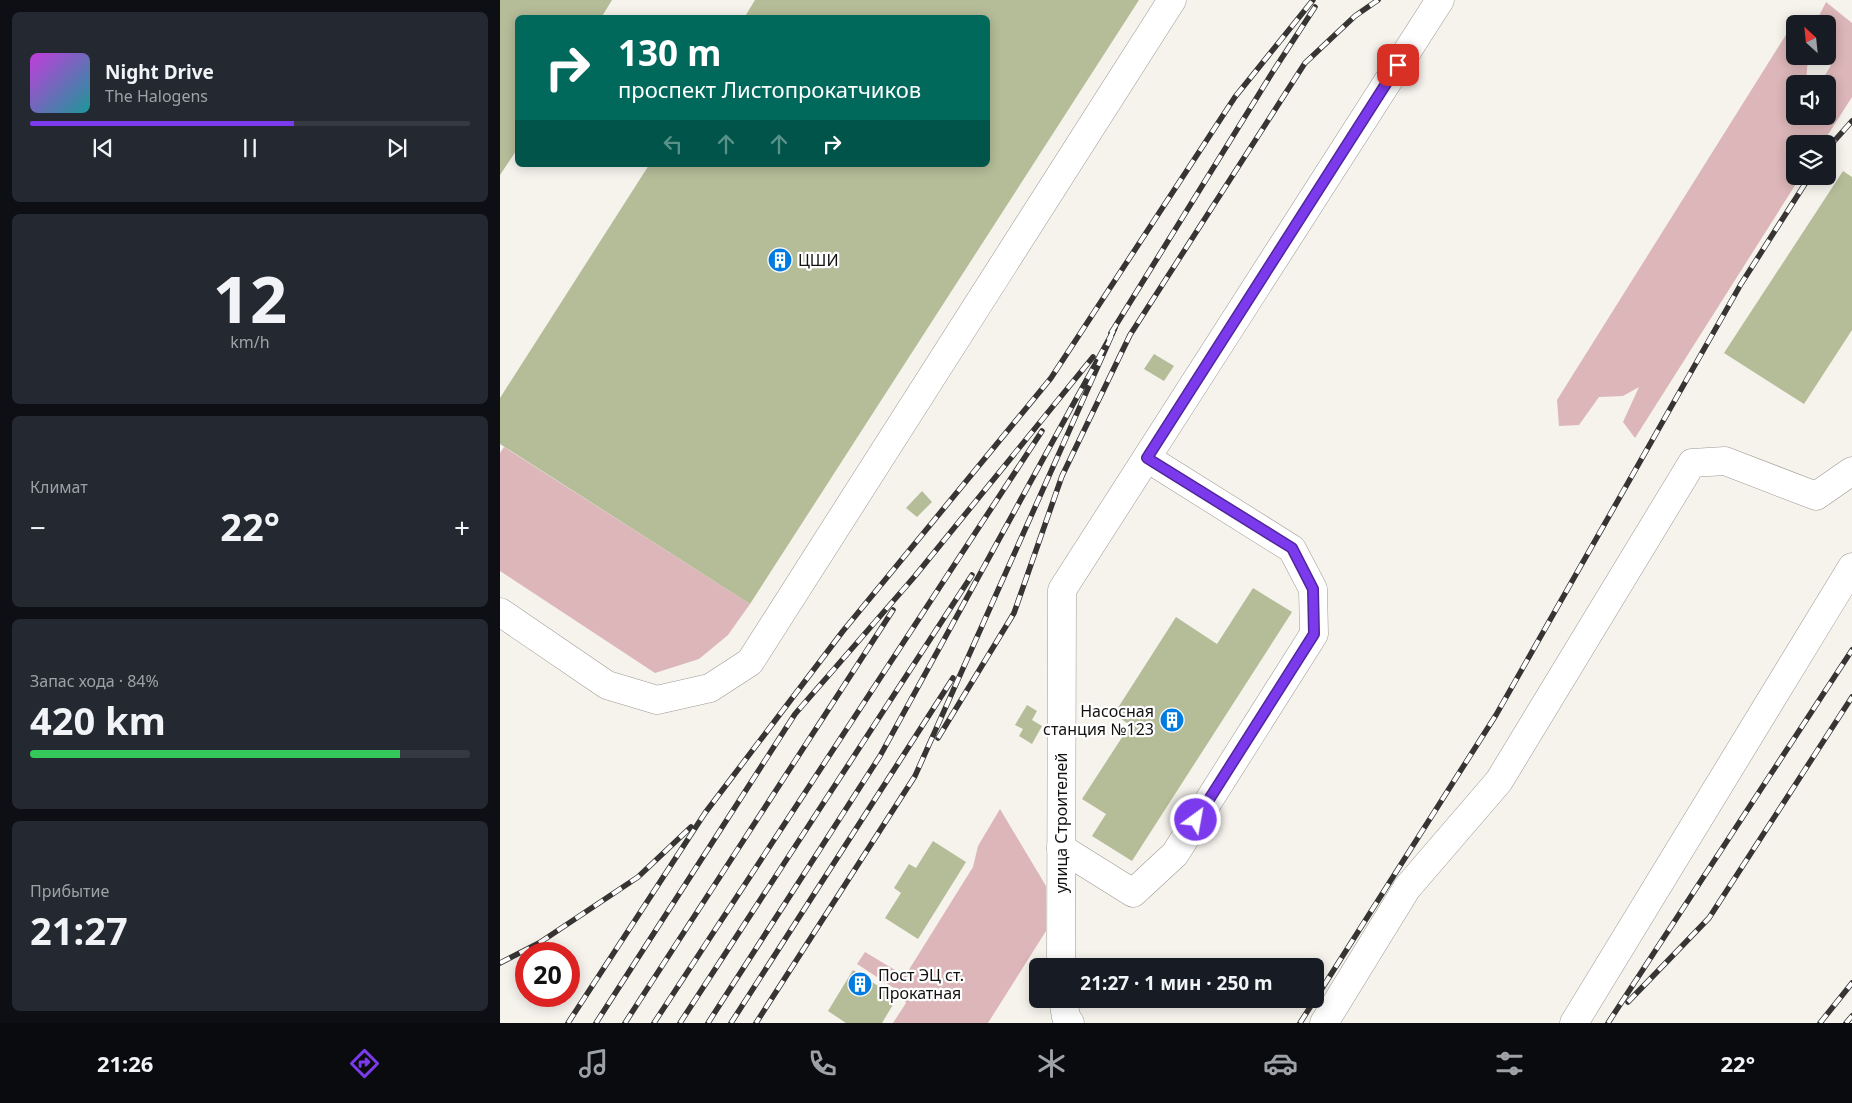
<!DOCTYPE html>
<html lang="ru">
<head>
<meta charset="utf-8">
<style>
	:root { --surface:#171b24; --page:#242831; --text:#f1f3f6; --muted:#9ea1a6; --line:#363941; --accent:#7c3aed }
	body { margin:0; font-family:"Noto Sans",sans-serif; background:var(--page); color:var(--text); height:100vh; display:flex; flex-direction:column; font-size:19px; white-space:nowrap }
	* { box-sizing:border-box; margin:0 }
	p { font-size:16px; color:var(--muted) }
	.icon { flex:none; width:28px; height:28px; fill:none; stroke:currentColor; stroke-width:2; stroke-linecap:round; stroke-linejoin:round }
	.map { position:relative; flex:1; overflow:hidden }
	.panel { display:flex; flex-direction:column; gap:12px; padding:12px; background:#0d0f14; width:500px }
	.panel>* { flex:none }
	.hud { position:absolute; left:15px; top:15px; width:475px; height:152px; border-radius:8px; box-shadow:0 2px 12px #0003; background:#00695c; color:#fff; overflow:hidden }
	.needle { width:32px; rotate:333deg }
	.tools { position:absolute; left:1286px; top:15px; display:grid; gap:10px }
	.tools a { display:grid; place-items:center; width:50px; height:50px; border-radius:8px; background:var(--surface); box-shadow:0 2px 12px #0003; font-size:25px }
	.speed { position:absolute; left:15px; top:942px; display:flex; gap:10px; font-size:25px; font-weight:700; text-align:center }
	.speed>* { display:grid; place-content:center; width:65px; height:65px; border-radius:50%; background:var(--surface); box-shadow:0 2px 12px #0003; line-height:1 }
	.speed .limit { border:8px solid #d22; background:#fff; color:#111 }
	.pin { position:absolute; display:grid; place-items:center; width:42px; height:42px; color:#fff; margin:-21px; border-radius:10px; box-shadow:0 2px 8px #0006 }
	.me { position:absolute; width:55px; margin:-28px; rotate:32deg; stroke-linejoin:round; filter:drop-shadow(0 0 4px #0008) }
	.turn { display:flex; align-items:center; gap:18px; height:105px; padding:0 20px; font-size:22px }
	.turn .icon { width:65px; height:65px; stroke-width:2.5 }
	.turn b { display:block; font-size:35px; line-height:42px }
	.lanes { display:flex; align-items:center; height:48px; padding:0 20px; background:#0003; justify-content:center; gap:25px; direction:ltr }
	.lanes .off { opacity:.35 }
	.big { font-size:38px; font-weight:700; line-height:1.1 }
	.panel .widget { flex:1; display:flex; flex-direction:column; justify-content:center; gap:8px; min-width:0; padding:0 18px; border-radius:8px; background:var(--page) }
	.panel .dial { align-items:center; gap:0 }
	.dial b { font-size:65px; line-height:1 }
	.song { display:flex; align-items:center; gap:15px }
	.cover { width:60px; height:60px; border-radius:8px; background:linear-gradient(135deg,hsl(290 70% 55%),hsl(180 70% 35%)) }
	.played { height:5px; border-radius:2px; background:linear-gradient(90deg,var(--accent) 60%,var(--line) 60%) }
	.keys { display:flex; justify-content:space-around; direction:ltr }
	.heat { display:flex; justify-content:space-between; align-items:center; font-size:28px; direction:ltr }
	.charge { height:8px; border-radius:4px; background:linear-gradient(90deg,#34c759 84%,var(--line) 0) }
	.trip { position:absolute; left:529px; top:958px; width:295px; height:50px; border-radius:8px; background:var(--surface); box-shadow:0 2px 12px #0003; font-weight:700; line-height:50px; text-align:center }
	.tabs { display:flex; height:80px; justify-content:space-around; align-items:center; background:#090b0e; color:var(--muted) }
	.tabs .icon { width:35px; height:35px }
	.tabs .selected { color:var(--accent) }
	.tabs b { font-size:22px; color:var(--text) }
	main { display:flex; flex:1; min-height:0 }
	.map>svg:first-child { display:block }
</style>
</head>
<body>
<main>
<section class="panel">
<div class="widget">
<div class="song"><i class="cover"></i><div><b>Night Drive</b><p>The Halogens</p></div></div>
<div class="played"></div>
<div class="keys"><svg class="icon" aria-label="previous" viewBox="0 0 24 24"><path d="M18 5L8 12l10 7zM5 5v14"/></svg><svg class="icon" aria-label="pause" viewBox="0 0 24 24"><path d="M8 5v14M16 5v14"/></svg><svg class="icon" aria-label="next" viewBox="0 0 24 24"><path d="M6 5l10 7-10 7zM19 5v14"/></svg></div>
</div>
<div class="widget dial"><b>12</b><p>km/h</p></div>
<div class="widget"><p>Климат</p>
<div class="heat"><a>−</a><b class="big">22°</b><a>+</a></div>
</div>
<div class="widget"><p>Запас хода · 84%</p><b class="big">420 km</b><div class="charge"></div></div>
<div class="widget"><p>Прибытие</p><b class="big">21:27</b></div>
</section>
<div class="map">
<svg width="1352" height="1023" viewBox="0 0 1352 1023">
	<rect width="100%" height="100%" fill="#f6f3ed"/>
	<g fill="#dcb6b8">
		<polygon points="1326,2 1352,23 1352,97 1322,144 1295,144 1295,176 1301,176 1135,438 1123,422 1139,387 1123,396 1099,397 1079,425 1059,426 1057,400 1289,30 1295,37 1295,56 1308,56 1306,84 1295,84 1295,116 1328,116 1328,84 1320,84 1331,65 1328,56 1328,24 1315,24"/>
		<polygon points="4,447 250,604 228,635 199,659 155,673 0,571 0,453"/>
		<polygon points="500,809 546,886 546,931 488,1023 393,1023 406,1003 400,992 357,964 365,952 405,976 473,867 478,846"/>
	</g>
	<g fill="#b5bc98">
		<polygon points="0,0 112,0 101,18 18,18 18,148 0,175"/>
		<polygon points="255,0 639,0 250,604 0,444 0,398 149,165 488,165 488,18 244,18"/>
		<polygon points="1343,171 1352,177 1352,330 1304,404 1224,353"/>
		<polygon points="654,354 674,366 664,381 644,369"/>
		<polygon points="422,491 432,502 417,517 406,508"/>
		<polygon points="753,588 792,612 632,861 592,836 606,814 582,799 630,725 614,714 676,617 717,644"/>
		<polygon points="527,705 537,711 532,720 542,726 532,744 519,736 523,729 515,725"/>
		<polygon points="433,841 466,862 418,939 385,918 401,893 394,888 409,864 416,868"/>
		<polygon points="353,970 397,998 382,1023 346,1023 328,1011"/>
	</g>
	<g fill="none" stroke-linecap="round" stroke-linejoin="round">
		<defs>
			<g id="minor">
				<polyline points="0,612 107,685 157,700 210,688 250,662 672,0"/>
				<polyline points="561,848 633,893 675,854 814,634 813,589 792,549 647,458"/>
				<polyline points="561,966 562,590 940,0"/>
				<polyline points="563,999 566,1017 570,1023"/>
				<polyline points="824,1023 907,888 999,781 1192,463 1225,461 1316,496 1352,471"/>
				<polyline points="1074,1023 1352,567"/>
			</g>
		</defs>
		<use href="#minor" stroke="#9c9993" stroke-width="29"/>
		<use href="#minor" stroke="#fff" stroke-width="28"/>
		<defs>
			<g id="rail">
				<polyline points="1328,148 1352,121"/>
				<polyline points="611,333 772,73 815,7"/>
				<polyline points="438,738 514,613 562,476 630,335 805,63 855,16 878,0"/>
				<polyline points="0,963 39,943 138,877 191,827"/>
				<polyline points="1128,1002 1209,918 1352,697"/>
				<polyline points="68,1023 205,813 343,631 551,378 735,97 813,0"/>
				<polyline points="96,1023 295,714 415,576 593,357"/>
				<polyline points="125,1023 393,610"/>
				<polyline points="154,1023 542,431"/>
				<polyline points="180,1023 472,575"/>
				<polyline points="208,1023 380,756 615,328 415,776 256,1023"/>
				<polyline points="231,1023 453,678"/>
				<polyline points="800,1023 996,715 1241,284 1310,176"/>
				<polyline points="1108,1023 1352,650"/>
				<polyline points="1320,1023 1352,983"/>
				<polyline points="1346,1023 1352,1016"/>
			</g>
		</defs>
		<use href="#rail" stroke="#363533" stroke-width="5.5"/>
		<use href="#rail" stroke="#fff" stroke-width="4" stroke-dasharray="11" stroke-linecap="butt"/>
	</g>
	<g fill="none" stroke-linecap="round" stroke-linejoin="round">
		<defs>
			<polyline id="route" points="696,820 814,634 813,589 792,548 647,458 898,65"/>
		</defs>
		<use href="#route" stroke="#51269a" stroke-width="12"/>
		<use href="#route" stroke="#7c3aed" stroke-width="9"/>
	</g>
	<defs>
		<symbol id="building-disc" viewBox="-11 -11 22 22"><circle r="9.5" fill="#007be1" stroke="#fff"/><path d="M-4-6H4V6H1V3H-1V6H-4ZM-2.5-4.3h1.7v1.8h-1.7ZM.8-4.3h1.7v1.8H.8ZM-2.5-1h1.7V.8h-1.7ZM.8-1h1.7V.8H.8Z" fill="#fff"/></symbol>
	</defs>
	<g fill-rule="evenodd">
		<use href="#building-disc" x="266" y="246" width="28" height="28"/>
		<use href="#building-disc" x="658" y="706" width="28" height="28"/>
		<use href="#building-disc" x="346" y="970" width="28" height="28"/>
	</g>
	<g text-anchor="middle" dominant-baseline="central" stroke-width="4.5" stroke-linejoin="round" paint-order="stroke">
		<g font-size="16" fill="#131210" stroke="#fff" text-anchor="start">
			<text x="298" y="260">ЦШИ</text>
			<text x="654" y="711" text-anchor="end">Насосная<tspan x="654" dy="18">станция №123</tspan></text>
			<text x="378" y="975">Пост ЭЦ ст.<tspan x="378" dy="18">Прокатная</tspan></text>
		</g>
		<g font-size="16" fill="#131210" stroke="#fff">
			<text transform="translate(561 823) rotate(-90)">улица Строителей</text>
		</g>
	</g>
</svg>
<div class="tools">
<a><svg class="needle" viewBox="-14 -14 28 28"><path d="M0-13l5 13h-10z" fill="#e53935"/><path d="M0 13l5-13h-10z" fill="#9ea1a6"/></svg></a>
<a><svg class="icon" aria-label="sound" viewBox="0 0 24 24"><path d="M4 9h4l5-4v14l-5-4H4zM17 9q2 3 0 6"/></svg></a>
<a><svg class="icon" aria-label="layers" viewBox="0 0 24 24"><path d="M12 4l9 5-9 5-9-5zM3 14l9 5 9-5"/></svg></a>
</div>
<div class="speed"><div class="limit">20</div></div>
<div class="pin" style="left:898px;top:65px;background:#d93025"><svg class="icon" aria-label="arrive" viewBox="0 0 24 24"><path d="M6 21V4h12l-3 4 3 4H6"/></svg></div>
<svg class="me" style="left:696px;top:820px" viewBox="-20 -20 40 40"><circle r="17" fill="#7c3aed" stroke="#fff" stroke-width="3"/><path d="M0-11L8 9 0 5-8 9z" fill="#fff"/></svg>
<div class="trip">21:27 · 1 мин · 250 m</div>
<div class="hud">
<div class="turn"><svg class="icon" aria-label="right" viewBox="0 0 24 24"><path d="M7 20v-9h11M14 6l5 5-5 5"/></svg><div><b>130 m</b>проспект Листопрокатчиков</div></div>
<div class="lanes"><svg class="icon off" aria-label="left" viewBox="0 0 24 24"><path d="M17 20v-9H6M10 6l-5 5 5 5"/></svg><svg class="icon off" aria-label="ahead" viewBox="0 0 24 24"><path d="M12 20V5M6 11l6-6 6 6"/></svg><svg class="icon off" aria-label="ahead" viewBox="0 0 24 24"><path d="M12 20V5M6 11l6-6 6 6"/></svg><svg class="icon" aria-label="right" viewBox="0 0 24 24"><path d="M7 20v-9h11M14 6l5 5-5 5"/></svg></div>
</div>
</div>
</main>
<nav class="tabs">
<b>21:26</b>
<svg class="icon selected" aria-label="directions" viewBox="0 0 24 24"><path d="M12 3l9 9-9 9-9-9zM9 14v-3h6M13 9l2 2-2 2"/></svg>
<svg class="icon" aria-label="music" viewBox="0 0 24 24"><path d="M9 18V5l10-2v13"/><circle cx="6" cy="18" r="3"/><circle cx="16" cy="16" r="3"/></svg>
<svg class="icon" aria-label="phone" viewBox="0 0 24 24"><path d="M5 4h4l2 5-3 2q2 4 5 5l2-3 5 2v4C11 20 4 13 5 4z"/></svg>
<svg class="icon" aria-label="climate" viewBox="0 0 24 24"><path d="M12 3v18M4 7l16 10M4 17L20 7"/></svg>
<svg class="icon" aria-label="car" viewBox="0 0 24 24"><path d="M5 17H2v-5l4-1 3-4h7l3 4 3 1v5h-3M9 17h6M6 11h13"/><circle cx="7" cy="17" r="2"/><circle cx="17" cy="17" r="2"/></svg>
<svg class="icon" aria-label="filters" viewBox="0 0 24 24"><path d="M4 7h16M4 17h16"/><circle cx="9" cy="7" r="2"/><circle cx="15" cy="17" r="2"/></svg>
<b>22°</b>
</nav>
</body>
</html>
